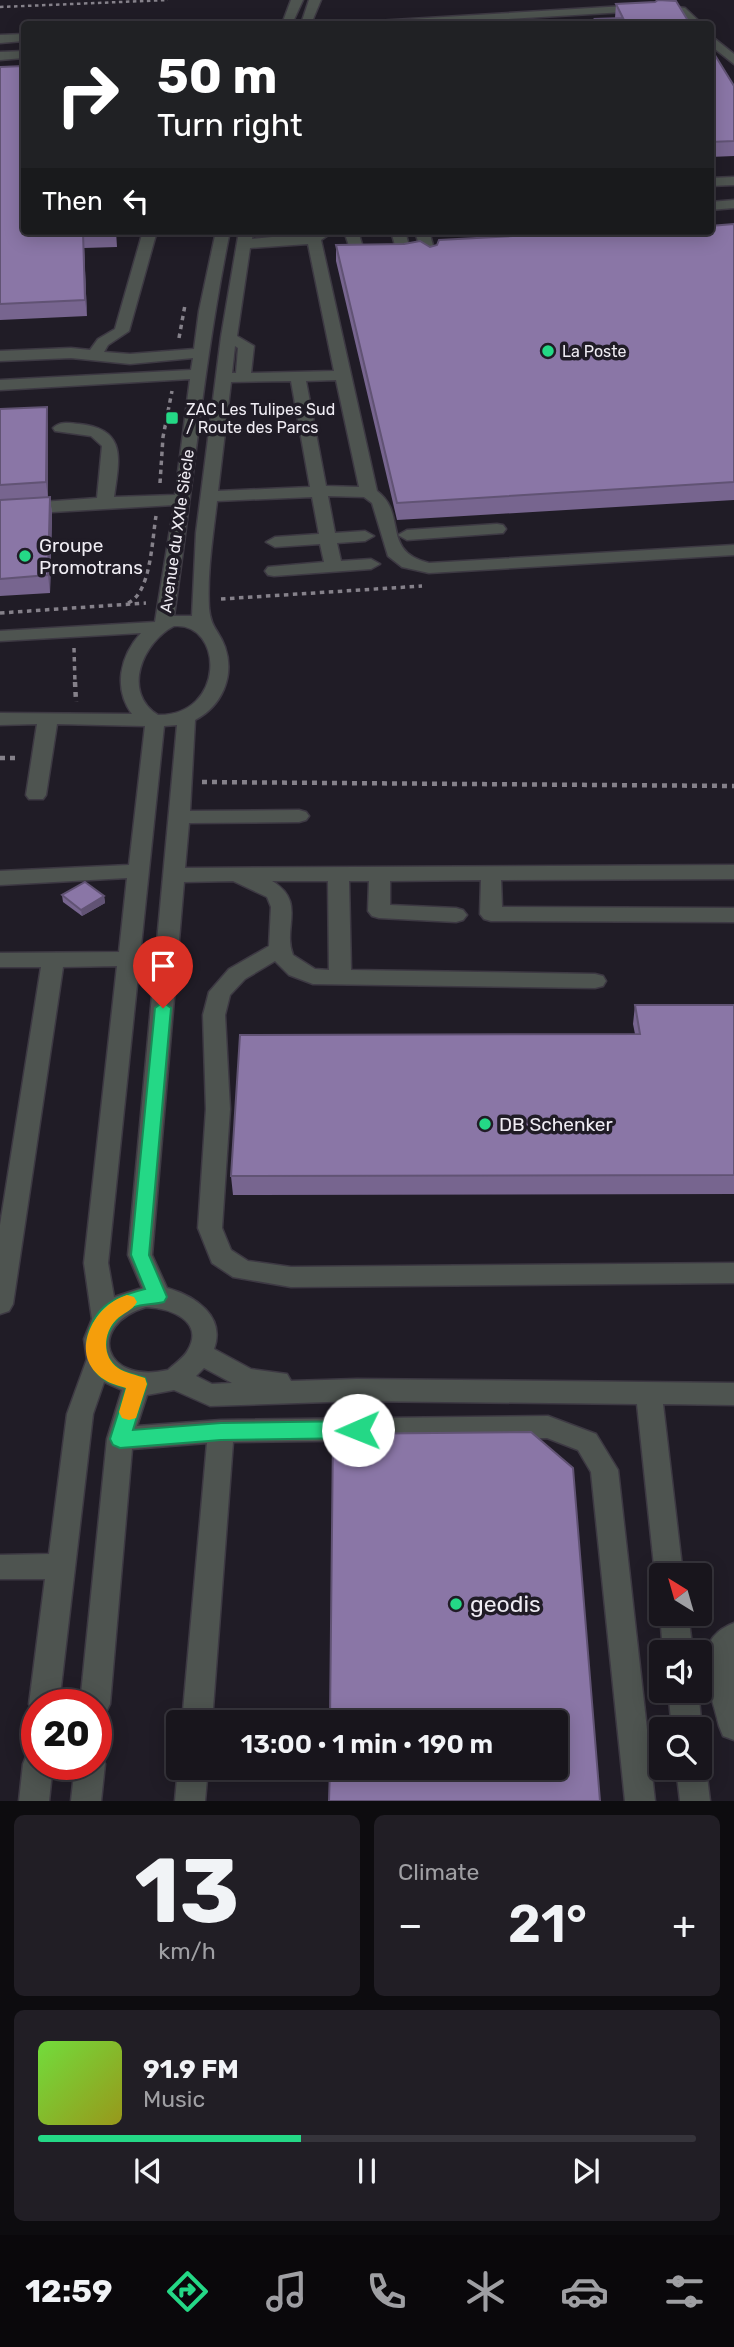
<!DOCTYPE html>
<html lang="en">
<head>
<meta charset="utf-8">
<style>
	:root { --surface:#18151c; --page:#211e25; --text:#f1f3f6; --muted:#9f9fa3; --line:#36343b; --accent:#24d886 }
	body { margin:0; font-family:Rubik,sans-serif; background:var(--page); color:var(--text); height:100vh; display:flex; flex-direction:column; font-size:26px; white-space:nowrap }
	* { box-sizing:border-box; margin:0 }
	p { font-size:23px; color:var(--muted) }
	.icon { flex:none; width:38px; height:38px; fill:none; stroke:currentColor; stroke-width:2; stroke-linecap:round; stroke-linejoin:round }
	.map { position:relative; height:1801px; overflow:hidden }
	.panel { display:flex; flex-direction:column; gap:14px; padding:14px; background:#0d0c0f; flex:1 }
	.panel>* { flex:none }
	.banner { position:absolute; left:21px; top:21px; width:693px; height:214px; border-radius:7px; box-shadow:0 4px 18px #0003,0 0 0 2px var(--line); background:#202124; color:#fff; overflow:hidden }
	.needle { width:46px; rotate:323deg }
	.buttons { position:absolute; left:649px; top:1563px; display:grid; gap:14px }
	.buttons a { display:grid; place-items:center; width:63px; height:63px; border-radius:7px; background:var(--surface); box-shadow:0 4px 18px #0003,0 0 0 2px var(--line); font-size:35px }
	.speed { position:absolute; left:21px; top:1689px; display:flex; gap:14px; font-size:35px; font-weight:700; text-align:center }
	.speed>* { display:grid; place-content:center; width:91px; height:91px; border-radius:50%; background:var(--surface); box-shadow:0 4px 18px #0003,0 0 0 2px var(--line); line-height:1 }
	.speed .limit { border:10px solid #d22; background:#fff; color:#111 }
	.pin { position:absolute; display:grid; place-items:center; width:60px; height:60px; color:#fff; margin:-72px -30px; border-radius:50% 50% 50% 0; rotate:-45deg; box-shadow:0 0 7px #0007 }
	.pin .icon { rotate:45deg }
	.me { position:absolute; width:77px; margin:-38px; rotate:269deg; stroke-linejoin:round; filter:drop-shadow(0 0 5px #0008) }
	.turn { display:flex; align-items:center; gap:24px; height:147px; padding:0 21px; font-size:32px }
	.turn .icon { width:91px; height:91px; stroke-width:2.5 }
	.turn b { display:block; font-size:49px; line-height:60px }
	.then { display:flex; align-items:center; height:66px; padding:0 21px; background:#0003; gap:14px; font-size:26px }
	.big { font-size:52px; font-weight:600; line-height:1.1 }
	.panel .tile { flex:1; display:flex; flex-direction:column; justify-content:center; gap:10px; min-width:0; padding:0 24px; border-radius:10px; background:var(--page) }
	.panel .dial { align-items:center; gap:0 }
	.dial b { font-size:91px; line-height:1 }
	.song { display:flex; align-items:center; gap:21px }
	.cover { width:84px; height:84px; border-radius:10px; background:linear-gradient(135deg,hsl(100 70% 55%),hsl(60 70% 35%)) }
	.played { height:7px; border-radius:4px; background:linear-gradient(90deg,var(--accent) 40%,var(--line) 40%) }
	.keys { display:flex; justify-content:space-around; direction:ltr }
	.heat { display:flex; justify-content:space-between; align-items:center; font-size:38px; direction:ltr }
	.panel .tiles { flex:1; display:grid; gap:14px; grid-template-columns:1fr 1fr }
	.tile:last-child { grid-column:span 2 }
	.trip { position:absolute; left:166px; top:1710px; width:402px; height:70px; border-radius:7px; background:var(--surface); box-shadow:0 4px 18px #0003,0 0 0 2px var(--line); font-weight:600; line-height:70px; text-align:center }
	.dock { display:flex; height:112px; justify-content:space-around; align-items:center; background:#0a080b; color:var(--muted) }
	.dock .icon { width:49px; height:49px }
	.dock .current { color:var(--accent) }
	.dock b { font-size:32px; color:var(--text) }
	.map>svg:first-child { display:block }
</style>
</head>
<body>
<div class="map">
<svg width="734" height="1801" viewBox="0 0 734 1801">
	<rect width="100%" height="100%" fill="#201c26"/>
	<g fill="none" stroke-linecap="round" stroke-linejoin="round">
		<defs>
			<g id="minor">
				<polygon points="291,0 303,0 292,24 282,24"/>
				<polygon points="309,0 321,0 311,24 301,24"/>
				<polygon points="658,4 685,8 702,24 690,24 678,13 658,10 426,24 371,24 377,21"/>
				<polygon points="0,35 24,34 24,41 0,43"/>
				<polygon points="710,35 734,54 734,64 710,45"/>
				<polygon points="24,51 24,58 0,60 0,52"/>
				<polygon points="734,177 734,185 710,186 710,178"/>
				<polygon points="734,200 734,208 710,210 710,202"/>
				<path d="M 143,231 L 157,231 L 129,331 L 108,345 L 104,352 L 130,354 L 194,349 L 199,311 L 216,231 L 230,231 C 204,358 193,487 174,616 L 192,616 L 196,533 L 221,337 L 239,231 L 253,231 L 252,239 L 334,231 L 321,240 L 377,491 C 408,514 380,551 429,563 L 734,545 L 734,555 L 429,573 L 402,567 L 388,556 L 372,503 L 364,497 L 328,496 L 335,533 L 365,531 L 374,536 L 365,541 L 337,543 L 341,561 L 371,559 L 380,564 L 371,569 L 274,576 L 268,575 L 265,571 L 268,567 L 324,562 L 320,544 L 275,547 L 266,542 L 275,537 L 319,534 L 312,497 L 217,501 C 213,536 207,572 209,608 C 211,629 219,630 225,647 C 235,676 222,706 195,720 L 190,811 L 299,810 L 306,812 L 309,816 L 306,820 L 299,822 L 189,823 L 185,868 L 734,865 L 734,879 L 501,880 L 502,907 L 734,908 L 734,922 L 491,921 L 484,919 L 480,914 L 481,880 L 390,881 L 390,905 L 456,908 L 463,910 L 467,915 L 463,920 L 456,922 L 379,918 L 372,916 L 368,911 L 369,881 L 349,881 L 351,970 L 595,974 L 603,976 L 606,981 L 603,986 L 595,988 L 313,984 L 289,975 L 275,961 L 245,979 L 230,995 L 225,1015 L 230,1109 L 222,1228 L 231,1250 L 248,1261 L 291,1267 L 734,1263 L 734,1283 L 291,1287 L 233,1277 L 212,1263 L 198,1228 L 206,1109 L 203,1015 L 209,992 L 229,969 L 269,946 L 271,907 L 267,897 L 233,881 L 184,882 L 152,1255 L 167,1288 C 195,1296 226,1316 214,1349 L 251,1369 L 287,1374 L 291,1381 L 357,1379 L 734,1383 L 734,1405 L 663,1404 L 683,1575 L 662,1575 L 662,1585 L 655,1575 L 637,1404 L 357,1401 L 210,1406 L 174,1390 L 147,1395 L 137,1426 L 221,1420 L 548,1416 L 596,1434 L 618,1470 L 655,1801 L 625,1801 L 591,1472 L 578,1450 L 547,1438 L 233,1442 L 212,1722 L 182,1722 L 207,1443 L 132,1449 L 110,1704 L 105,1714 L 96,1717 L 96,1704 L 80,1704 L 107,1439 L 122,1390 L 104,1382 L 93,1414 L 59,1704 L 37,1704 L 37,1715 L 29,1704 L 45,1579 L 0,1579 L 0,1555 L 49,1554 L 67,1414 L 87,1359 L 84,1339 L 92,1319 L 84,1263 L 117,966 L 63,967 L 13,1304 L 9,1311 L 0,1314 L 0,1225 L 41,967 L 0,967 L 0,953 L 119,952 L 127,878 L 0,885 L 0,871 L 129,865 L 145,726 L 57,724 L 46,795 L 43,799 L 29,799 L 26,795 L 37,724 L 0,725 L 0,713 L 132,714 C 113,688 120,656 141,633 L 0,641 L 0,631 L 155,622 L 174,505 L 0,515 L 0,505 L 97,498 L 102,446 L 91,436 L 55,431 L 53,428 C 60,421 69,423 79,424 C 128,429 119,460 114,497 L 175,495 L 190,379 L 0,390 L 0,380 L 191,370 L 193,358 L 130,364 L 71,358 L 0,361 L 0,351 L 71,348 L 90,350 L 98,339 L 115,329 ZM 308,244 L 334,371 L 251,373 L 254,346 L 237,336 L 250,248 ZM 235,346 L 238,348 L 236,373 L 232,373 ZM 336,380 L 359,487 L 326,486 L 306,381 ZM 291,381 L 310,487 L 218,491 L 231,382 ZM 174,626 C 224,622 226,716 158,715 C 121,692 143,642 174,626 ZM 177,725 L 128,1255 L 142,1288 L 114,1297 L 108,1263 L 164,726 ZM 272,881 L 328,881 L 329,970 L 315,969 L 293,955 C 282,927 307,902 272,881 ZM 146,1307 C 169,1308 205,1320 188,1350 C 184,1358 174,1364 168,1370 C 103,1385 86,1325 146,1307 ZM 204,1368 L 232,1383 L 212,1384 L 196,1376 Z"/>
				<polygon points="344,231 358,231 364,251 396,249 391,231 405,231 411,253 404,257 353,258"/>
				<polygon points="415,231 429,231 436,256 434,259 429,260 422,256"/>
				<polygon points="497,524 503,525 506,529 503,533 407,540 398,535 407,530"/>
				<polygon points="662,1610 662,1614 688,1614 693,1652 663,1652 660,1614"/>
				<path d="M 734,1623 L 734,1740 L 723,1736 L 719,1726 C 711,1689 686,1641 734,1623 Z"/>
				<polygon points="668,1690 698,1690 702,1729 700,1733 700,1729 672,1729"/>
				<polygon points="37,1750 37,1764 53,1764 49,1801 19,1801 23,1764 27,1754"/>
				<polygon points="96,1752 101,1754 105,1764 101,1801 71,1801 75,1764 96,1764"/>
				<polygon points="700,1757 706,1768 710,1801 680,1801 676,1768 700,1768"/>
				<polygon points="178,1767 208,1768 205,1801 175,1801"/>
			</g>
		</defs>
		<use href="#minor" stroke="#3d3943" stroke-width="3"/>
		<polyline stroke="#85818a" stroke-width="2.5" stroke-dasharray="3.5 3.5" stroke-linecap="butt" points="0,7 168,0"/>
		<g stroke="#85818a" stroke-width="3.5" stroke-dasharray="4.5 4.5" stroke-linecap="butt">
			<polyline points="179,338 185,305"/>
			<polyline points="160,483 163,437 172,391"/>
			<polyline points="221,599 422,586"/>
			<path d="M 128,603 C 151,593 152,540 156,516"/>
			<polyline points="0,613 146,603"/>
			<polyline points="74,648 75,684"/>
		</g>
		<g stroke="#85818a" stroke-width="4.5" stroke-dasharray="5 5" stroke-linecap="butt">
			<polyline points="75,682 76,702"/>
			<polyline points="0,758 20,758"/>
			<polyline points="202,782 734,786"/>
		</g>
		<use href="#minor" fill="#4e5450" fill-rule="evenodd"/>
	</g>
	<g fill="#77658f">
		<polygon points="616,4 690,24 595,23 595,19 615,18"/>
		<polygon points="710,52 734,86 734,156 710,157"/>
		<polygon points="0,67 116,231 117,247 84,248 87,316 0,320"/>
		<polygon points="734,224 734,500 397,520 336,261 336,245 430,247"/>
		<polygon points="0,409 48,424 48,497 50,497 52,515 50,593 0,596"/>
		<polygon points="62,895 104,896 105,903 82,916 63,902"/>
		<polygon points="635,1005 734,1005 734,1194 233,1195 231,1176 635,1034 633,1024"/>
	</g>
	<g fill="#615374">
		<polygon points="83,232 84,248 87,316 85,300"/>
		<polygon points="47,407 48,424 48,499 46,482"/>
		<polygon points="50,497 52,515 50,593 48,575"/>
		<polygon points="104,896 105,903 82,916 81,910"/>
	</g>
	<g fill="#8a76a6" stroke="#615374" stroke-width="2">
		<polygon points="658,0 676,1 690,24 549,24 597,22 595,19 623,18 616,4 655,2"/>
		<polygon points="502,23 503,24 465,24"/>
		<polygon points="710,52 713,52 734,86 734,141 710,142"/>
		<polygon points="24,66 24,231 112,231 83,232 85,300 0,304 0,67"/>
		<polygon points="734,224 734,482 397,503 336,245 404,244 420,241 430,247 437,245 439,240 606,231 710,231 710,226"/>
		<polygon points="47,407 46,482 0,485 0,409"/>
		<polygon points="50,497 48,575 0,579 0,500"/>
		<polygon points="85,882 104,896 81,910 62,895"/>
		<polygon points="635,1005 734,1005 734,1175 231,1176 240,1035 640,1034"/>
		<polygon points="531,1432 573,1468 600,1801 329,1801 330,1768 556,1768 556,1722 330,1722 333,1434"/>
	</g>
	<path fill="#24d886" stroke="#178c57" stroke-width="2" d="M 163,1002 L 171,1008 L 149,1255 L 167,1297 L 164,1302 C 154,1305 143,1303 132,1308 C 110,1319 93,1351 119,1369 C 126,1373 137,1375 145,1378 L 147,1384 L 133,1430 L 221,1423 L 358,1421 L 365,1424 L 368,1430 L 365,1436 L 358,1438 L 221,1440 L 120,1448 L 113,1445 L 110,1439 L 126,1388 C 120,1386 111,1384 105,1380 C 80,1363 83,1326 104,1307 C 115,1297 131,1293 145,1289 L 131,1255 L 155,1008 Z"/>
	<path fill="#f59e0b" d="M 127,1295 L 134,1297 L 137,1302 C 132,1311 123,1313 116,1320 C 103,1333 102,1357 118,1368 C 125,1373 137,1375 145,1378 L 147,1384 L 136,1418 L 129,1420 L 122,1418 L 119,1412 L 126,1388 C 120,1386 111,1384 105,1380 C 67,1356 92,1306 127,1295 Z"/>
	<g fill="#24d886" stroke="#201c26" stroke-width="2.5">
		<circle cx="548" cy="351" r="7"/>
		<rect x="165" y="411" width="14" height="14" rx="3.5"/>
		<circle cx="25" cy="556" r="7"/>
		<circle cx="485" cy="1124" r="7"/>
		<circle cx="456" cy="1604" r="7"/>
	</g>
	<g text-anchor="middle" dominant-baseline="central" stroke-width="7" stroke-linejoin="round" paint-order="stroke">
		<g font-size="16" fill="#efecf3" stroke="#201c26" text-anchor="start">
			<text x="562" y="351">La Poste</text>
			<text x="186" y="409">ZAC Les Tulipes Sud<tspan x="186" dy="18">/ Route des Parcs</tspan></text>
		</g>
		<g font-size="16" fill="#efecf3" stroke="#201c26">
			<text transform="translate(177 531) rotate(-82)">Avenue du XXIe Siècle</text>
		</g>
		<g font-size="19" fill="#efecf3" stroke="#201c26" text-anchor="start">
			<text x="39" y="545">Groupe<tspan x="39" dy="22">Promotrans</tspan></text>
			<text x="499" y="1124">DB Schenker</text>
		</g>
		<g font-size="23" fill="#efecf3" stroke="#201c26" text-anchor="start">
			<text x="470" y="1604">geodis</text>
		</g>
	</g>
</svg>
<div class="buttons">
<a><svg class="needle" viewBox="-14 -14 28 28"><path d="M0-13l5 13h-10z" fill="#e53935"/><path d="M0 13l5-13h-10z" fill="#9f9fa3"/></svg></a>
<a><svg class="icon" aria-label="sound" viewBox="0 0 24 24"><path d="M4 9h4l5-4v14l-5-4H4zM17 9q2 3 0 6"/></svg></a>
<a><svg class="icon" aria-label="search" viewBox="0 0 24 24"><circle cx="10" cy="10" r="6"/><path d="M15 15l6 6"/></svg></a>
</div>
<div class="speed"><div class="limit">20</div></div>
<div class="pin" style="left:163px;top:1008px;background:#d93025"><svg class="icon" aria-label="arrive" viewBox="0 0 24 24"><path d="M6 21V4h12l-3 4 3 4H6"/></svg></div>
<svg class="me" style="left:358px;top:1430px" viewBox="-20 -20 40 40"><circle r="19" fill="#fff"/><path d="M0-13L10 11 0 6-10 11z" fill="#24d886"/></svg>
<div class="trip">13:00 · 1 min · 190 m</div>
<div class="banner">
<div class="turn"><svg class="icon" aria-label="right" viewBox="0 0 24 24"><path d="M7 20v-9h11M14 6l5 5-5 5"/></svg><div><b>50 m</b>Turn right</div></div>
<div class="then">Then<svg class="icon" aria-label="left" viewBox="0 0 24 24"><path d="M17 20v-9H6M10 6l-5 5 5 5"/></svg></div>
</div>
</div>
<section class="panel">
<div class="tiles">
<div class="tile dial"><b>13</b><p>km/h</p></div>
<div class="tile"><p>Climate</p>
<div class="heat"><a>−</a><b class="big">21°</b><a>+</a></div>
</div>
<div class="tile">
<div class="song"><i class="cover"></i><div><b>91.9 FM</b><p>Music</p></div></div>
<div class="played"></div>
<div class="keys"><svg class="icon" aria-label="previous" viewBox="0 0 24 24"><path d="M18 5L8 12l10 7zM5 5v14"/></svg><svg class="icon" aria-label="pause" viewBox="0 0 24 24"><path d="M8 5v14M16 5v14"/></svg><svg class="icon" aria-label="next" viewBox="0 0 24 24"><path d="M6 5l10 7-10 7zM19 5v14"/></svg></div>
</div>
</div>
</section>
<nav class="dock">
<b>12:59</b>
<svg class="icon current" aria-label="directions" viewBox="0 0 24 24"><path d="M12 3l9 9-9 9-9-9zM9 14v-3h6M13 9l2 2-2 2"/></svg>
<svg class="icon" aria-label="music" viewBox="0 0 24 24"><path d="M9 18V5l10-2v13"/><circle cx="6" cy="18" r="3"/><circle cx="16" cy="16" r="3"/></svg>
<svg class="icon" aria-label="phone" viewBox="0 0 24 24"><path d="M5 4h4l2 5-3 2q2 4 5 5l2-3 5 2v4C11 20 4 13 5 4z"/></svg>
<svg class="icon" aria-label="climate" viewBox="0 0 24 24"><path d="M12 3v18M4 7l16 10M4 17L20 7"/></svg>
<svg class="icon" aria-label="car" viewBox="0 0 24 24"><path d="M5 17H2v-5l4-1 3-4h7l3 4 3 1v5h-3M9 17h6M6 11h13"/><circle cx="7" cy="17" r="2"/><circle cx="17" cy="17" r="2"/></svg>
<svg class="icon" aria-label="filters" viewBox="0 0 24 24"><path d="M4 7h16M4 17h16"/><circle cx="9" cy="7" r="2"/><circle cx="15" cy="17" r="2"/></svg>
</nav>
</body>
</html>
